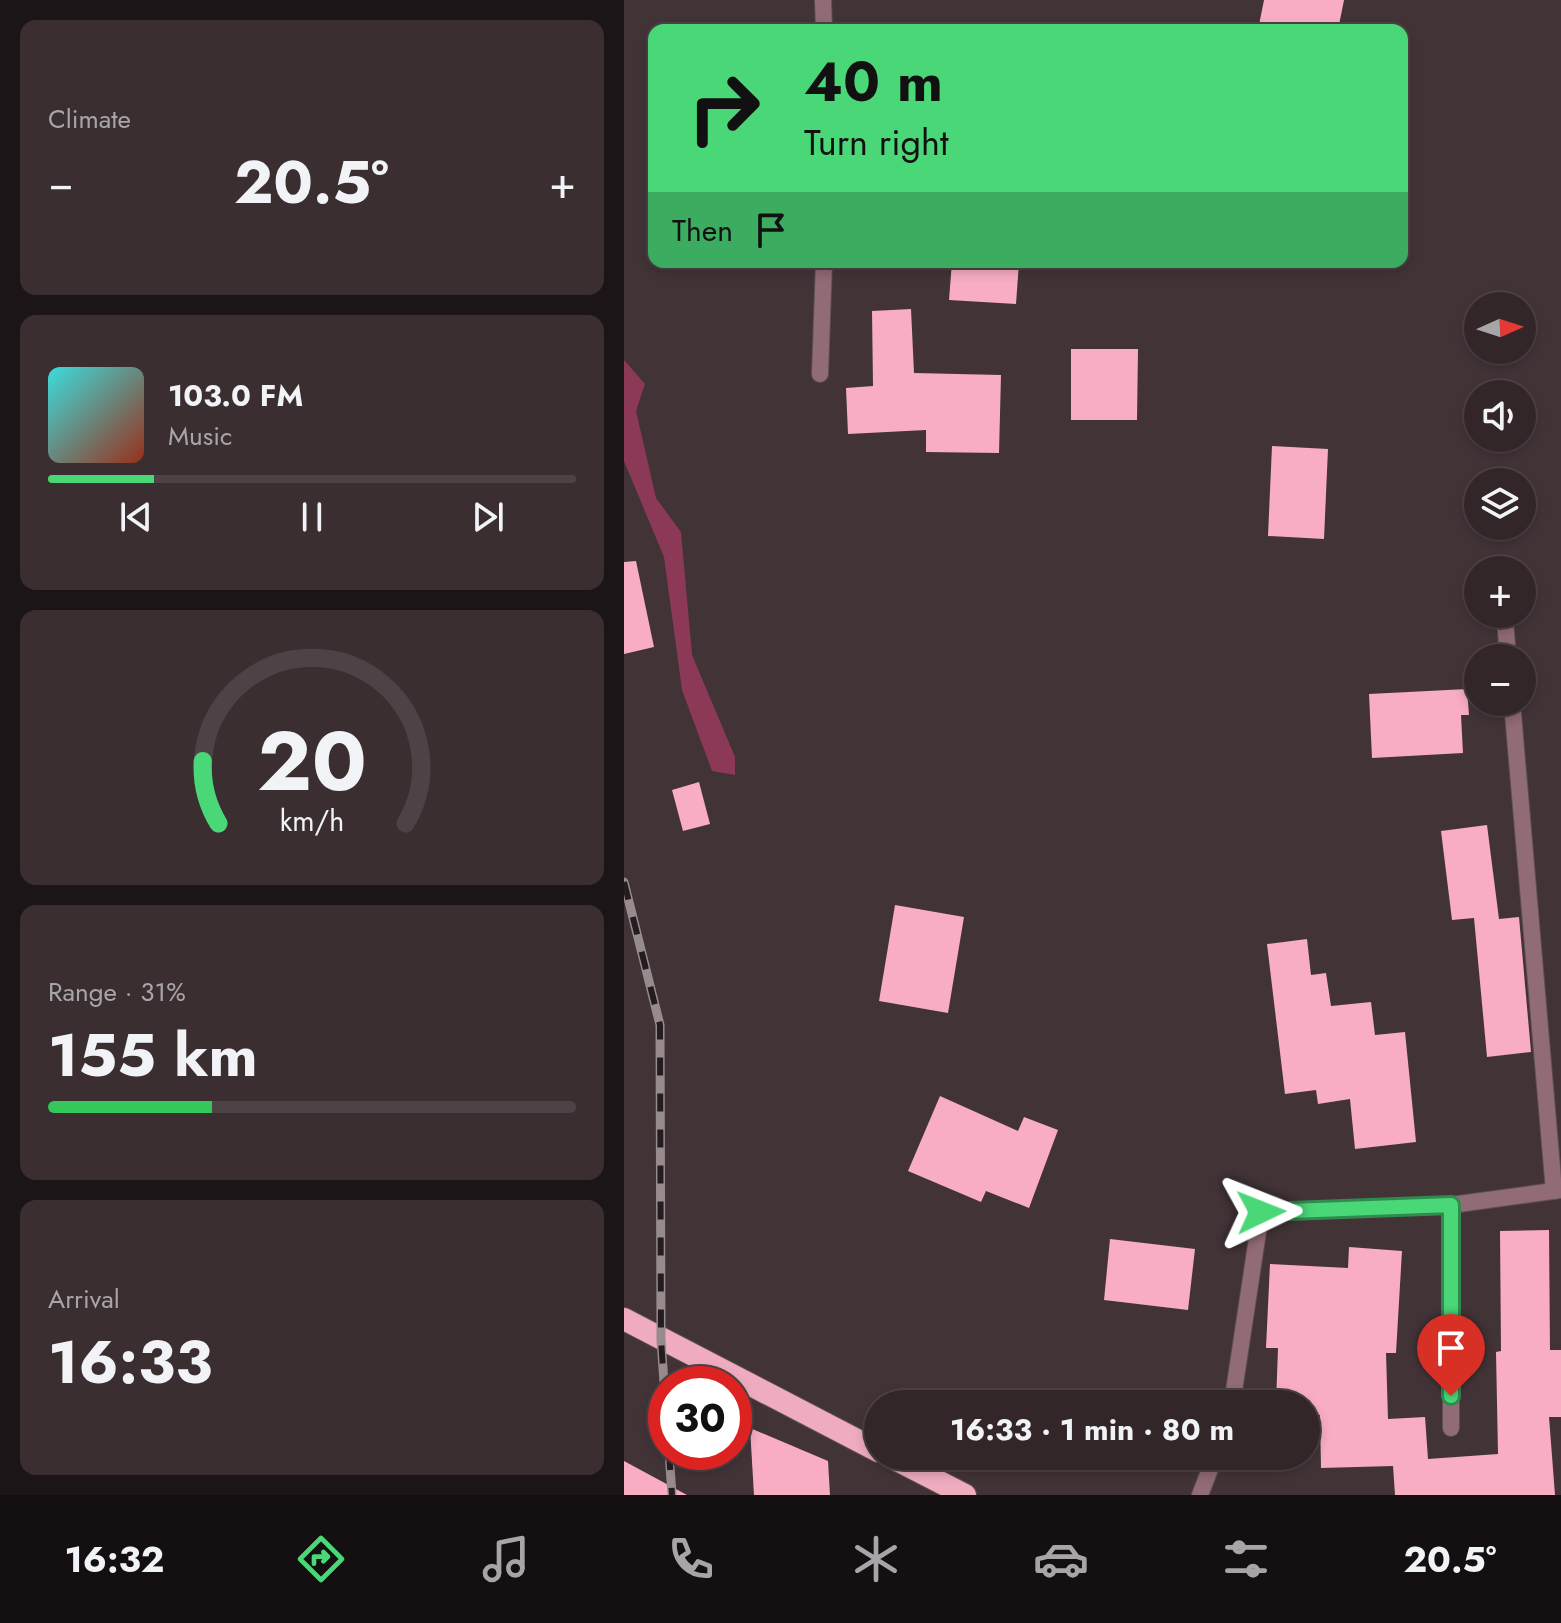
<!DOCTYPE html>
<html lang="en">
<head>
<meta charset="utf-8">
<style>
	:root { --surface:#322629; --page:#3a2e31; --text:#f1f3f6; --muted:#a8a5a8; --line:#4d4346; --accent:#4ad778 }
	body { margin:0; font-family:Jost,sans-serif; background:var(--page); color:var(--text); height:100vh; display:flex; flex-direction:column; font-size:30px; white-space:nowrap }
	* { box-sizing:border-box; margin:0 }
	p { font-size:26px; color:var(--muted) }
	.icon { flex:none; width:44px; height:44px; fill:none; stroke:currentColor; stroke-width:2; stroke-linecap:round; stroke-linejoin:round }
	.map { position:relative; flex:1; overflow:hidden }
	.side { display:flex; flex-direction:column; gap:20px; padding:20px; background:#1c1517; width:624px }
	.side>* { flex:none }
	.banner { position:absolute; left:24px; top:24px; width:760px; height:244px; border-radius:16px; box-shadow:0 4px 12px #0003,0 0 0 2px var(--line); background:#4ad778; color:#111; overflow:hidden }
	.needle { width:52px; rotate:87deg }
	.buttons { position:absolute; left:840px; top:292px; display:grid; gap:16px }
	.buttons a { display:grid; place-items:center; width:72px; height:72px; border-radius:50%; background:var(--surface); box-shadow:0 4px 12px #0003,0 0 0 2px var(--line); font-size:40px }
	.speed { position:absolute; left:24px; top:1366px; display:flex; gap:16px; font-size:40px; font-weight:700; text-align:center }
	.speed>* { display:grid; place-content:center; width:104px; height:104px; border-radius:50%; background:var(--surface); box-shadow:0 4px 12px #0003,0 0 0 2px var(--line); line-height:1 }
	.speed .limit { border:12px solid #d22; background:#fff; color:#111 }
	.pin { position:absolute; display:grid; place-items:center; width:68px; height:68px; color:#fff; margin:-82px -34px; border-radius:50% 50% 50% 0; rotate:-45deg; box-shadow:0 0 8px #0007 }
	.pin .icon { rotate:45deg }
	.me { position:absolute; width:88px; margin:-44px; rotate:88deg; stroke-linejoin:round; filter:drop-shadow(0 0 6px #0008) }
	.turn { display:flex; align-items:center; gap:28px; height:168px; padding:0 24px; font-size:36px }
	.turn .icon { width:104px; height:104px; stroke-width:2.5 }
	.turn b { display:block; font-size:56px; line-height:68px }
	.then { display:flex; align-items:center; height:76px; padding:0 24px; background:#0003; gap:16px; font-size:30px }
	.big { font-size:60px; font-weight:700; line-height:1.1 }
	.side .card { flex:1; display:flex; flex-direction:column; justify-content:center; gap:12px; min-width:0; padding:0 28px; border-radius:16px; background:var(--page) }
	.side .dial { align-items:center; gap:0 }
	.dial svg { height:208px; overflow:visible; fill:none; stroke:var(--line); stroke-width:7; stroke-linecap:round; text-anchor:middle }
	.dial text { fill:var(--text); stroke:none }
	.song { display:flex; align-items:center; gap:24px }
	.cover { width:96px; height:96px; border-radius:12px; background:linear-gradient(135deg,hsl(180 70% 55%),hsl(10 70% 35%)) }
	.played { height:8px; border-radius:4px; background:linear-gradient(90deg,var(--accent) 20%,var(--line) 20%) }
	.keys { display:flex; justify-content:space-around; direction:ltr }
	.heat { display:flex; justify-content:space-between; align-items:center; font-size:44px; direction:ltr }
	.charge { height:12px; border-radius:6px; background:linear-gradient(90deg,#34c759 31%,var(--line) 0) }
	.trip { position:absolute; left:240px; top:1390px; width:456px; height:80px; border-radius:40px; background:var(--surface); box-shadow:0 4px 12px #0003,0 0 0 2px var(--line); font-weight:700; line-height:80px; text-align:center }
	.menu { display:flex; height:128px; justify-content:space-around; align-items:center; background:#140f10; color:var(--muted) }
	.menu .icon { width:56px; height:56px }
	.menu .on { color:var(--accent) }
	.menu b { font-size:36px; color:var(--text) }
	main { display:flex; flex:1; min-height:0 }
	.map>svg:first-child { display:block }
</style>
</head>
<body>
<main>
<section class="side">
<div class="card"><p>Climate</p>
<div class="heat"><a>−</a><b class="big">20.5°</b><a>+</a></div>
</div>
<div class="card">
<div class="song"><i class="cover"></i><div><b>103.0 FM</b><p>Music</p></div></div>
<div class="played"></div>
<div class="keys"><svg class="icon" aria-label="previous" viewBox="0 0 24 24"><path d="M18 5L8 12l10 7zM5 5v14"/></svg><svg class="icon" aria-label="pause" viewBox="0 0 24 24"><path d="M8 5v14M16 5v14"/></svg><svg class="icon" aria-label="next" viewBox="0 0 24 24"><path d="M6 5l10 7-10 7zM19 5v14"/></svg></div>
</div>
<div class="card dial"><svg viewBox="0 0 100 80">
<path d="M14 69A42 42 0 1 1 86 69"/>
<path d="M14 69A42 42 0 0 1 8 45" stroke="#4ad778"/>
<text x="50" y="56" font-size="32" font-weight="700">20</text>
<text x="50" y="72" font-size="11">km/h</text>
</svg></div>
<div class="card"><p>Range · 31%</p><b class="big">155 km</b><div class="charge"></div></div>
<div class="card"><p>Arrival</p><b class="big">16:33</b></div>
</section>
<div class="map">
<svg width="937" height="1495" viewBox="0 0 937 1495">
	<rect width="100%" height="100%" fill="#423337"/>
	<polygon fill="#8b3956" points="0,360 21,384 12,411 32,498 57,532 68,655 111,757 111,775 88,771 58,690 40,557 0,461"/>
	<g fill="#f8adc2">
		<polygon points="640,0 720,0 714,30 634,30"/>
		<polygon points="328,262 395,262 392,304 325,300"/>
		<polygon points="287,309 290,373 377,375 375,453 302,452 302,430 224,434 222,388 249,386 248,311"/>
		<polygon points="447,349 514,349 513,420 447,420"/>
		<polygon points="648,446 704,449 700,539 644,536"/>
		<polygon points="12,561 30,647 0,654 0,562"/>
		<polygon points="843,689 845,715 837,715 839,753 748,758 745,694"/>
		<polygon points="75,782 86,824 59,831 48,790"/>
		<polygon points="863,825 875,919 895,917 907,1052 863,1057 850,918 828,920 817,831"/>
		<polygon points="271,905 340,917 324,1013 255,1001"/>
		<polygon points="683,939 687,975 702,973 707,1006 747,1002 751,1035 781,1032 792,1142 731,1149 726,1099 694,1104 692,1090 661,1094 643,944"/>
		<polygon points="316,1096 394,1131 400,1117 434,1130 405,1208 362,1191 357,1202 284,1171"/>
		<polygon points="925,1230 926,1350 937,1350 937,1417 925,1417 931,1495 771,1495 769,1466 697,1468 696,1415 682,1415 682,1404 652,1404 654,1348 642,1348 646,1264 724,1268 725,1247 778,1251 772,1353 762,1353 764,1419 801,1417 804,1459 874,1454 872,1352 877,1351 876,1231"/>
		<polygon points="486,1239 571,1249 564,1310 480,1300"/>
		<polygon points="126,1428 204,1461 206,1495 130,1495"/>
		<polygon points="0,1461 63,1495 0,1495"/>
	</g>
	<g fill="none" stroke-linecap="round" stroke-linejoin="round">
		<defs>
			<g id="minor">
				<polyline points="199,0 200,30"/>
				<polyline points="196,374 200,262"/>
				<polyline points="881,619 884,658"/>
				<polyline points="888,702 930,1191"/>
				<polyline points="608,1404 637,1212 827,1205 937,1190"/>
				<polyline points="827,1428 827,1205"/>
				<polyline points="576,1495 591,1456"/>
			</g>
			<g id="trunk">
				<polyline points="0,1319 254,1451"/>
				<polyline points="265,1456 341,1495"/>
			</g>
		</defs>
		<use href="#minor" stroke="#5d4f53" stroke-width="18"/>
		<use href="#trunk" stroke="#5d4f53" stroke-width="24"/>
		<use href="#minor" stroke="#916b75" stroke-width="16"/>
		<use href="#trunk" stroke="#efacbe" stroke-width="22"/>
		<defs>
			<g id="rail">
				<polyline points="0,882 36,1025 37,1340 42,1411"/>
				<polyline points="45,1452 48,1495"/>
			</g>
		</defs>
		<use href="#rail" stroke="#988b8e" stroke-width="9"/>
		<use href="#rail" stroke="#241d1f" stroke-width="6" stroke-dasharray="18" stroke-linecap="butt"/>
	</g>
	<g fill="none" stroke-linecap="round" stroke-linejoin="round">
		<defs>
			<polyline id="route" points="637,1212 827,1205 827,1396"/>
		</defs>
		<use href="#route" stroke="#308c4e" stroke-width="20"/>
		<use href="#route" stroke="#4ad778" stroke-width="14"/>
	</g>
</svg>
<div class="buttons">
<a><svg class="needle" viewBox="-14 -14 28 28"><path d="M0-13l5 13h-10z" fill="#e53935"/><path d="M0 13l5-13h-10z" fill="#a8a5a8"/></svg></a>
<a><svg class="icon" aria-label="sound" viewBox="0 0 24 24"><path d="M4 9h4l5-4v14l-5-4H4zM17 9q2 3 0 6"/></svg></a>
<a><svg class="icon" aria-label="layers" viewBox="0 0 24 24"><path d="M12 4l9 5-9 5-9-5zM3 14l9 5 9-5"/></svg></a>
<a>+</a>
<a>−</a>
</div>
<div class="speed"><div class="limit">30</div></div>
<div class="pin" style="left:827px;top:1396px;background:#d93025"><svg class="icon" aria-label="arrive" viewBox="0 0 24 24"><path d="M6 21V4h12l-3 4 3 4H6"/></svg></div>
<svg class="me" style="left:637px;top:1212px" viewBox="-20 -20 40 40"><path d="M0-17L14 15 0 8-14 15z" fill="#4ad778" stroke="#fff" stroke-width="4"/></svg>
<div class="trip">16:33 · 1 min · 80 m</div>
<div class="banner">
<div class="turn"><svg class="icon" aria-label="right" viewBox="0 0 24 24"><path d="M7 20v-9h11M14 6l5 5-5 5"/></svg><div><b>40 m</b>Turn right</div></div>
<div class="then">Then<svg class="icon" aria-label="arrive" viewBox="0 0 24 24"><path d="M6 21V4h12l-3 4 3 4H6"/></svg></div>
</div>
</div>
</main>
<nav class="menu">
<b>16:32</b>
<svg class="icon on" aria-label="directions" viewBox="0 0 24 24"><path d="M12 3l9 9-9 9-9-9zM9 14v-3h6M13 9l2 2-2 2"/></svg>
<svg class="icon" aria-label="music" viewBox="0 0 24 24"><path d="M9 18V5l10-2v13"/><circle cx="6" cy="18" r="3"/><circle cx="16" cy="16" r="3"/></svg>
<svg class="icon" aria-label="phone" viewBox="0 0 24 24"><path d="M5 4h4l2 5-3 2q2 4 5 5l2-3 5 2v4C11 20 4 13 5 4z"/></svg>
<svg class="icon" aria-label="climate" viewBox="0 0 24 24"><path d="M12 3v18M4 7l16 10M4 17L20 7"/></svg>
<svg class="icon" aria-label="car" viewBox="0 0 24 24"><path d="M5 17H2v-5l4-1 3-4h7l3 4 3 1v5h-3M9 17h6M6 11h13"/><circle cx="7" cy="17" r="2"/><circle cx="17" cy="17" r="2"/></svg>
<svg class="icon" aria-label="filters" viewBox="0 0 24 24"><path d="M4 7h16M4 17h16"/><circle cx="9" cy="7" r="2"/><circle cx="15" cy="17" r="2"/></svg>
<b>20.5°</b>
</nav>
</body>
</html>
